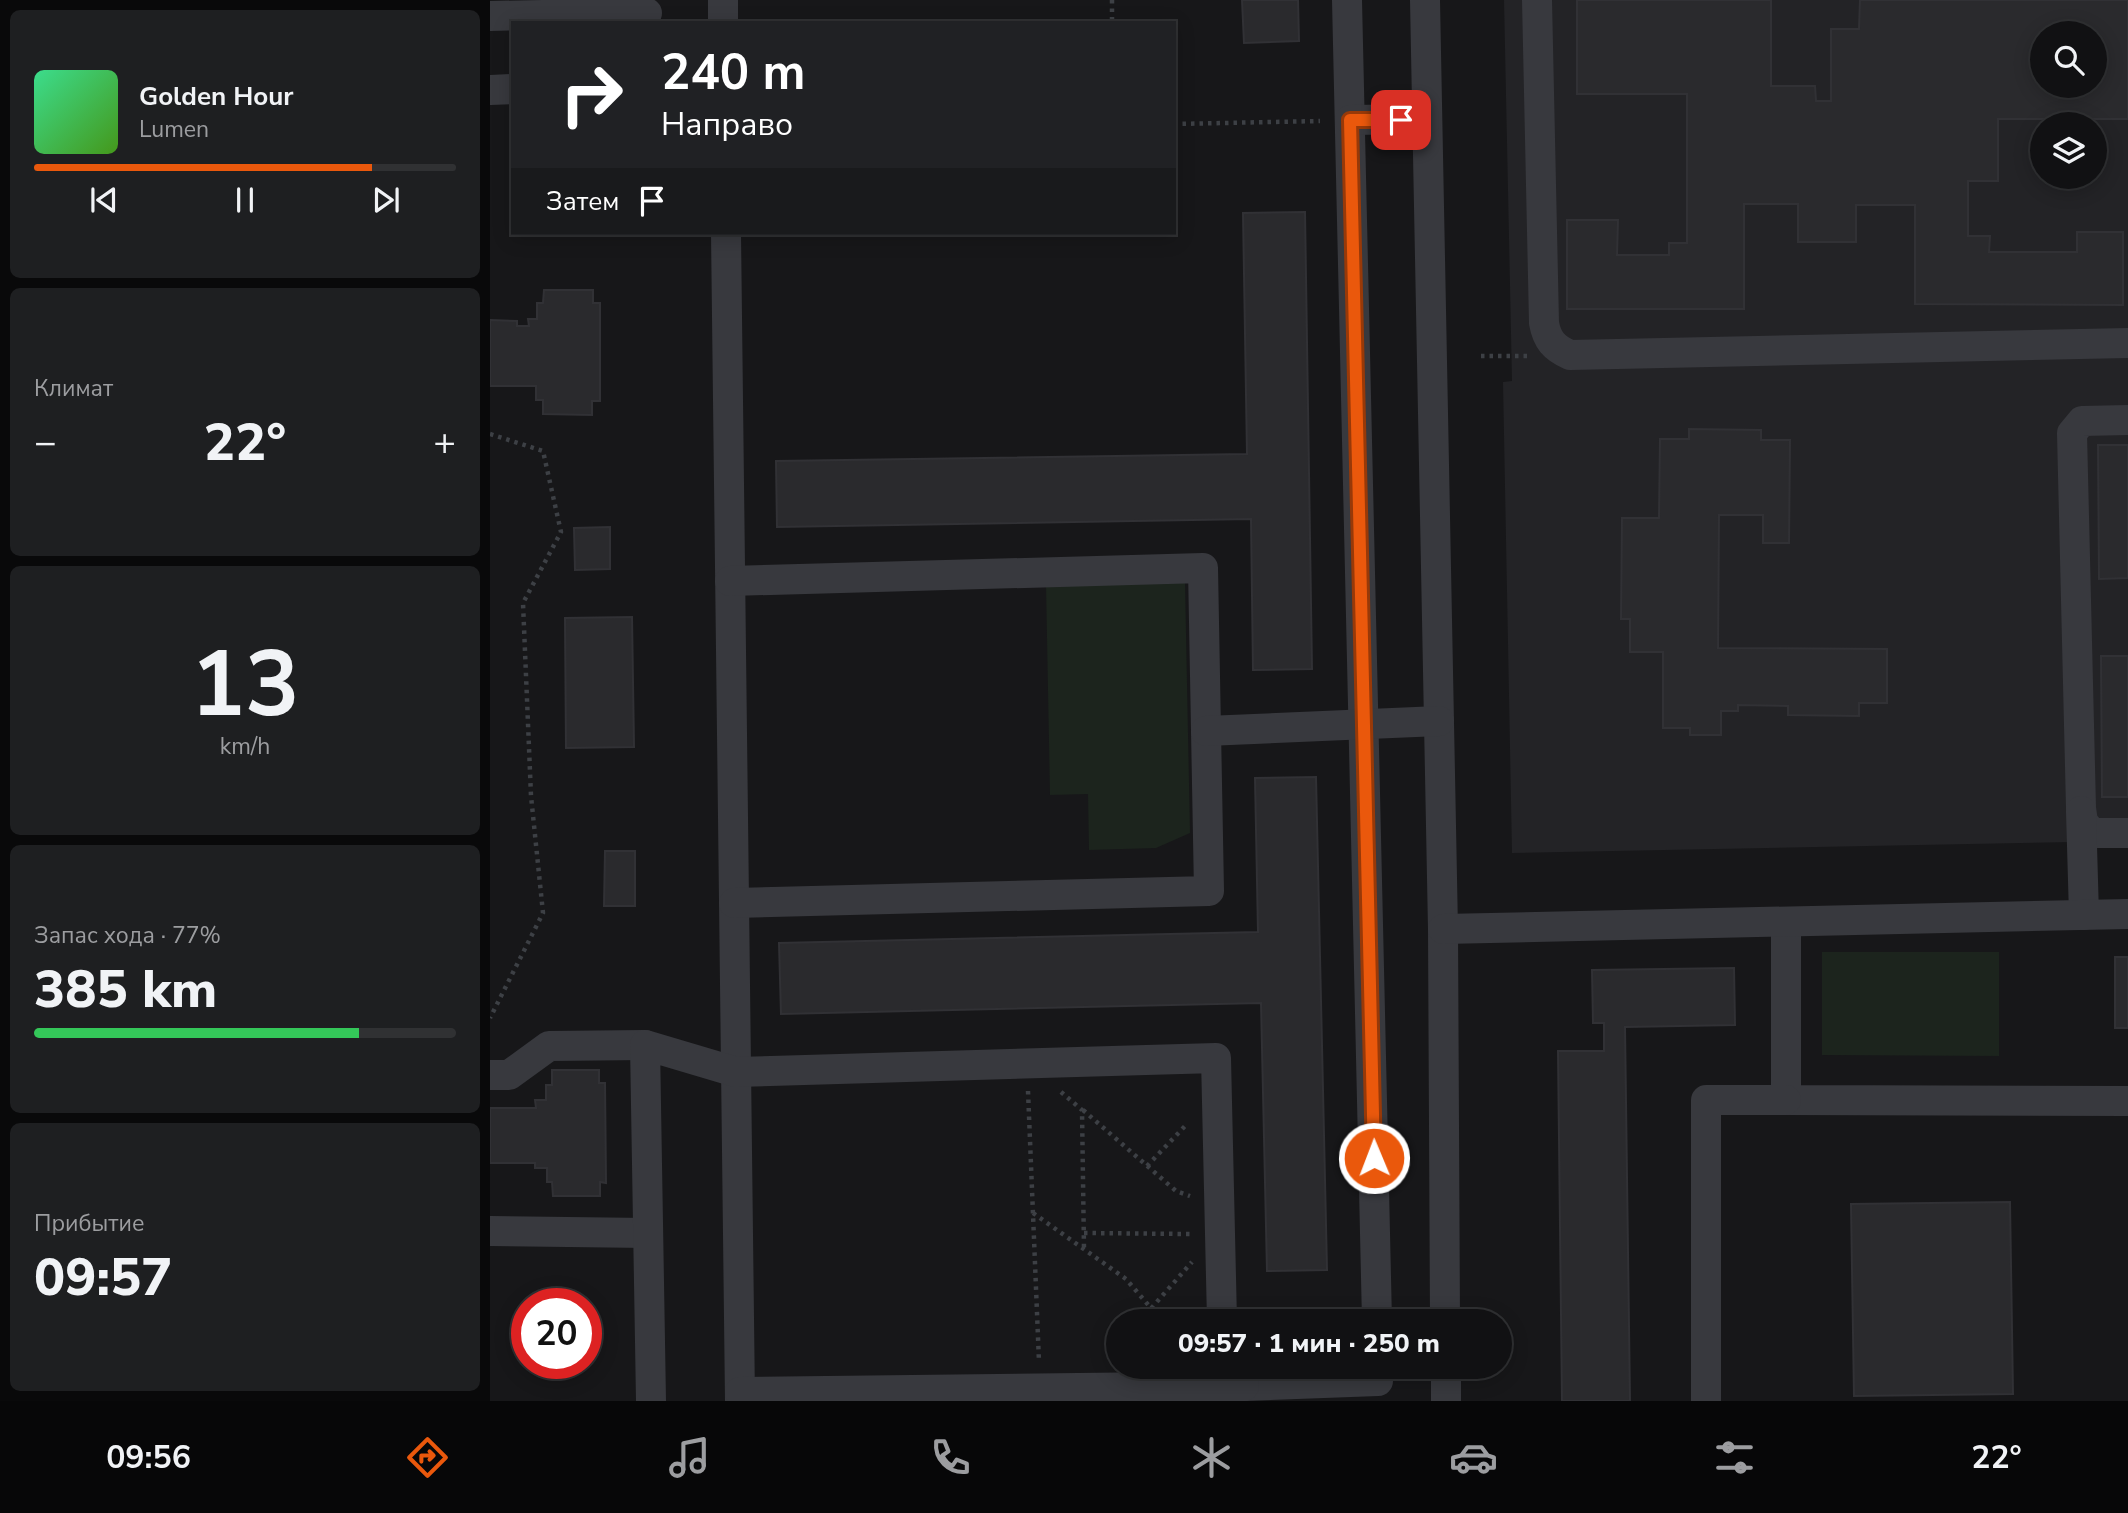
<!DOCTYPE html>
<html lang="ru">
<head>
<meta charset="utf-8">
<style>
	:root { --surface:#111113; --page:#1e1f21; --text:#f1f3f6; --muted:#9c9da0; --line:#303133; --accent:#ea580c }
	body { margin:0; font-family:"Nunito Sans",sans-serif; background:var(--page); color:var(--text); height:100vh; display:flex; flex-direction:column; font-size:26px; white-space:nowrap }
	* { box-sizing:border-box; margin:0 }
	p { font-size:23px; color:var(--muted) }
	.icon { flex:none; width:38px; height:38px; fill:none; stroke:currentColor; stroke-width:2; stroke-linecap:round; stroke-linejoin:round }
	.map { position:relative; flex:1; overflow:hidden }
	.drawer { display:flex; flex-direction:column; gap:10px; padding:10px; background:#09090a; width:490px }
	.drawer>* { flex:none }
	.top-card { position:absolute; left:21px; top:21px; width:665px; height:214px; border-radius:0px; box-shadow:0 4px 18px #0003,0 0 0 2px var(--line); background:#202124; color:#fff; overflow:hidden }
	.tools { position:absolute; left:1540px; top:21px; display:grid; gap:14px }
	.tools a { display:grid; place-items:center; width:77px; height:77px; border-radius:50%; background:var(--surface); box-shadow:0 4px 18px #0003,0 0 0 2px var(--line); font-size:35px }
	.speed { position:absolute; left:21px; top:1288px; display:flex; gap:14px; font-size:35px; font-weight:700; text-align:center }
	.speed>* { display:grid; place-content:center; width:91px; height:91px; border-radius:50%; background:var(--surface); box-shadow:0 4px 18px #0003,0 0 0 2px var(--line); line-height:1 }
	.speed .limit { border:10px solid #d22; background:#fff; color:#111 }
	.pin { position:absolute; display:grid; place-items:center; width:60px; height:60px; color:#fff; margin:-30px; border-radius:14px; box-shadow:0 4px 10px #0006 }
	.me { position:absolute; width:77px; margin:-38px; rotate:359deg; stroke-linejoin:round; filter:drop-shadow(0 0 5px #0008) }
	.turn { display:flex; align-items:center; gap:24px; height:147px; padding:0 35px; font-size:32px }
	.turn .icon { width:91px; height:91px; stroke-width:2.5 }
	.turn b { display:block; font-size:49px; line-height:60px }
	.then { display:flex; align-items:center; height:66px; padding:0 35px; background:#0003; gap:14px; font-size:26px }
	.big { font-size:52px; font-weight:800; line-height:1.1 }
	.drawer .widget { flex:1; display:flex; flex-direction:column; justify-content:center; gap:10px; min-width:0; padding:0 24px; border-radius:10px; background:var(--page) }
	.drawer .dial { align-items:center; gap:0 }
	.dial b { font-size:91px; line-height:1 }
	.song { display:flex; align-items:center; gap:21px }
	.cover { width:84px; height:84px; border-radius:10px; background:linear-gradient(135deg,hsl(150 70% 55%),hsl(100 70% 35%)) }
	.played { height:7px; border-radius:4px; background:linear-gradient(90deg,var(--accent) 80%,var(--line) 80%) }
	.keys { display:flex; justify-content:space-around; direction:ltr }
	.heat { display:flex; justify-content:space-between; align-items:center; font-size:38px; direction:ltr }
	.charge { height:10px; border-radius:5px; background:linear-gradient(90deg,#34c759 77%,var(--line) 0) }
	.trip { position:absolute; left:616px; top:1309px; width:406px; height:70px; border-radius:35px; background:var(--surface); box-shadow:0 4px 18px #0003,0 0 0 2px var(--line); font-weight:800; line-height:70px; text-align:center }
	.tab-bar { display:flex; height:112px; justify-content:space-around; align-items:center; background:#070708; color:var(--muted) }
	.tab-bar .icon { width:49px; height:49px }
	.tab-bar .current { color:var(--accent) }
	.tab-bar b { font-size:32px; color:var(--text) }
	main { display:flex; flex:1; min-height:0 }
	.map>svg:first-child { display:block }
</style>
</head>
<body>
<main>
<section class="drawer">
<div class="widget">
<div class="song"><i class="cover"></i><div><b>Golden Hour</b><p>Lumen</p></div></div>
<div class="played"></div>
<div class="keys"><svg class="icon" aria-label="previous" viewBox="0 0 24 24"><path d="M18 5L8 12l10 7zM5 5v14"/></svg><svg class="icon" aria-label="pause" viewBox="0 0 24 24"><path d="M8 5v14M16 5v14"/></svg><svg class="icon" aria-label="next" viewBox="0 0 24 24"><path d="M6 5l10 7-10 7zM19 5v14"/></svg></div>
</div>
<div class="widget"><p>Климат</p>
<div class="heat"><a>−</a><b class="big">22°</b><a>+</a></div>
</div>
<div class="widget dial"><b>13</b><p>km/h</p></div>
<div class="widget"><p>Запас хода · 77%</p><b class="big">385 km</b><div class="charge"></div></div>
<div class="widget"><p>Прибытие</p><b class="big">09:57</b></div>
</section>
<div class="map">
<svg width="1638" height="1401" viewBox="0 0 1638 1401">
	<rect width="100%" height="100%" fill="#171719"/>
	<path fill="#232326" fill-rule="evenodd" d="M 1014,0 L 1638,0 L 1638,841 L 1022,853 L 1013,382 L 1022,381 ZM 1552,33 L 1605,33 L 1605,86 L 1552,86 ZM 1552,124 L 1605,124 L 1605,177 L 1552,177 Z"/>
	<g fill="#1c241d">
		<polygon points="695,583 700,833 666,848 599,850 598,794 560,795 556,585"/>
		<polygon points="1332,952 1509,952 1509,1056 1332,1055"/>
	</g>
	<g fill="#2a2a2d" stroke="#313135" stroke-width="2" fill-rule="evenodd">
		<polygon points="752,0 808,0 809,41 754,43"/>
		<path d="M 1087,0 L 1281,0 L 1281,86 L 1325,86 L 1326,101 L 1341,101 L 1341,29 L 1369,29 L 1370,0 L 1638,0 L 1638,119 L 1508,119 L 1508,181 L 1478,181 L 1478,236 L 1500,236 L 1499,252 L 1587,252 L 1587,232 L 1633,232 L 1633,305 L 1425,304 L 1425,205 L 1366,205 L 1366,242 L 1308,242 L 1308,204 L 1254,204 L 1254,309 L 1077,309 L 1077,220 L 1128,220 L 1127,255 L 1179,255 L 1179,243 L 1197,243 L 1197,94 L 1087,94 ZM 1552,33 L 1605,33 L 1605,86 L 1552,86 Z"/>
		<polygon points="815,212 822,669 763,670 761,519 287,527 286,461 757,454 753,213"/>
		<polygon points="54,290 103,290 103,303 110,303 110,401 102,401 102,415 53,414 53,400 46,400 46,386 0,386 0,320 27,321 27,326 39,326 38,319 47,319 47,303 53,303"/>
		<polygon points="1199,429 1271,430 1271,440 1300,440 1299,543 1273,543 1273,515 1229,515 1228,648 1397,649 1397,703 1369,703 1369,716 1298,715 1298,706 1248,705 1248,711 1231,711 1231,735 1200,735 1200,728 1173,728 1173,652 1140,652 1140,619 1131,619 1132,518 1169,518 1170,439 1199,439"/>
		<polygon points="1608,445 1638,445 1638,578 1609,579"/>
		<polygon points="120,527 120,569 85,570 84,528"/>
		<polygon points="142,617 144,747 76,748 75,618"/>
		<polygon points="1611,656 1638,656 1638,797 1612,797"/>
		<polygon points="826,777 837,1270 777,1271 771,1003 291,1014 289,943 768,932 765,778"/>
		<polygon points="115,851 145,851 145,906 114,906"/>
		<rect x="1625" y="957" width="13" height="71"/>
		<polygon points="1244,968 1245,1025 1135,1027 1140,1401 1072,1401 1068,1051 1114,1051 1114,1023 1103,1023 1102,970"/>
		<polygon points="62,1070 109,1070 109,1083 115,1083 116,1183 110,1182 110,1196 63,1196 62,1182 57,1182 57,1168 45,1168 45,1163 0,1163 0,1108 46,1108 45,1100 56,1100 56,1085 62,1085"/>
		<polygon points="1520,1202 1523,1394 1364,1396 1361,1204"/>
	</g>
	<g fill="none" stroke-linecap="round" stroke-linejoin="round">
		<g stroke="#3d4045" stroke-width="4.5" stroke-dasharray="3.5 5" stroke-linecap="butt">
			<polyline points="622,0 622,23"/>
			<polyline points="684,124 830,121"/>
			<polyline points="991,356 1037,356"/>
			<polyline points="0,434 53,451 71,532 33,603 41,796 53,913 0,1018"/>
			<polyline points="538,1091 549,1362"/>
			<polyline points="571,1092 592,1110 594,1249"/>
			<polyline points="593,1110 686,1191 700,1196"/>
			<polyline points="657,1166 697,1124"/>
			<polyline points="543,1213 636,1279 672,1321"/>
			<polyline points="594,1233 700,1234"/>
			<polyline points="650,1321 702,1262"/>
		</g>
		<g stroke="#38393e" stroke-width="30">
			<polyline points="233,0 233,23"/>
			<polyline points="857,0 887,1321"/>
			<polyline points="935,0 953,929 955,1321"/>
			<path d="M 1047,0 L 1054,323 C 1057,340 1064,348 1080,355 L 1638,343"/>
			<polyline points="0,16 157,13"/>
			<polyline points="0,90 23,89"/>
			<polyline points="860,120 937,119"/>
			<polyline points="236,233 250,1401"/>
			<polyline points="1638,420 1592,421 1582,433 1591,808 1593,822 1602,833 1638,833"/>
			<polyline points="240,581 713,568 719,891 244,903"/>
			<polyline points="716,731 949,721"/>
			<polyline points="1591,811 1594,915"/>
			<polyline points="1296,922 1296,1100 1638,1101"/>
			<polyline points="953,929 1638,914"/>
			<polyline points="0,1075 19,1075 59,1046 155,1045"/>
			<polyline points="0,1231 158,1233"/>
			<polyline points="956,1367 956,1401"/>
			<polyline points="746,1369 754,1386 888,1381 888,1367"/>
			<polyline points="250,1392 754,1386"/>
			<polyline points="161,1401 155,1045 246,1072 726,1058 732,1321"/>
			<polyline points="1216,1401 1216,1100 1296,1100"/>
		</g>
	</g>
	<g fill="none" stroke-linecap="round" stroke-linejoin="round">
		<defs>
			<polyline id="route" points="884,1158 860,120 911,120"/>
		</defs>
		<use href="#route" stroke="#983908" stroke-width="18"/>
		<use href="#route" stroke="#ea580c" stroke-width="12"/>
	</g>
</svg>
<div class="tools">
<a><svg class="icon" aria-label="search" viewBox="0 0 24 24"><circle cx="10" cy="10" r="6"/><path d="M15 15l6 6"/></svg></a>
<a><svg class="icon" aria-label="layers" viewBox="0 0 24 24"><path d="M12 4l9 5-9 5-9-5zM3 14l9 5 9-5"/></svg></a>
</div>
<div class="speed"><div class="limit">20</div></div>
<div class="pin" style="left:911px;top:120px;background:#d93025"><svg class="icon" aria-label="arrive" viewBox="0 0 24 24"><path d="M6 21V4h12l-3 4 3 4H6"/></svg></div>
<svg class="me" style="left:884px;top:1158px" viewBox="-20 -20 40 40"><circle r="17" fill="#ea580c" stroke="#fff" stroke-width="3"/><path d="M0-11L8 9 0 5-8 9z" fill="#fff"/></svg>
<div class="trip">09:57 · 1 мин · 250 m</div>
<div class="top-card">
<div class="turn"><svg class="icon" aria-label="right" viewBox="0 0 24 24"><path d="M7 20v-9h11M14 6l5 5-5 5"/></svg><div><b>240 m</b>Направо</div></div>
<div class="then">Затем<svg class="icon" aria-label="arrive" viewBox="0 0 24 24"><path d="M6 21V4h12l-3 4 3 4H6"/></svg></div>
</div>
</div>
</main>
<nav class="tab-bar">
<b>09:56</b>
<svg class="icon current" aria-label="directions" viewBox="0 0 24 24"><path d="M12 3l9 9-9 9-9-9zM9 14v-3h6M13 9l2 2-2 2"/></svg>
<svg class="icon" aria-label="music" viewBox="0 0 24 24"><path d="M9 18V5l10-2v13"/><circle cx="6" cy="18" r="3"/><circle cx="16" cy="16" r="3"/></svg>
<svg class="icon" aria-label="phone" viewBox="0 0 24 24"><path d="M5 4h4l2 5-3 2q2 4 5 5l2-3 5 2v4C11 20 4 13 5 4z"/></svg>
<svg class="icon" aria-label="climate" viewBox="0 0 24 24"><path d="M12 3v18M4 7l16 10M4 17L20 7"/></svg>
<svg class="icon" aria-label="car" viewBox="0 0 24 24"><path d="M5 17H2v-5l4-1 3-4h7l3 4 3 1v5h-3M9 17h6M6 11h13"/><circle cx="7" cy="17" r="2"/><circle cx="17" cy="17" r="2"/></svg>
<svg class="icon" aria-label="filters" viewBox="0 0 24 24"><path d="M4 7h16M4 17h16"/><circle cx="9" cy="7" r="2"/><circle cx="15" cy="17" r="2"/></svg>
<b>22°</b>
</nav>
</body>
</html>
